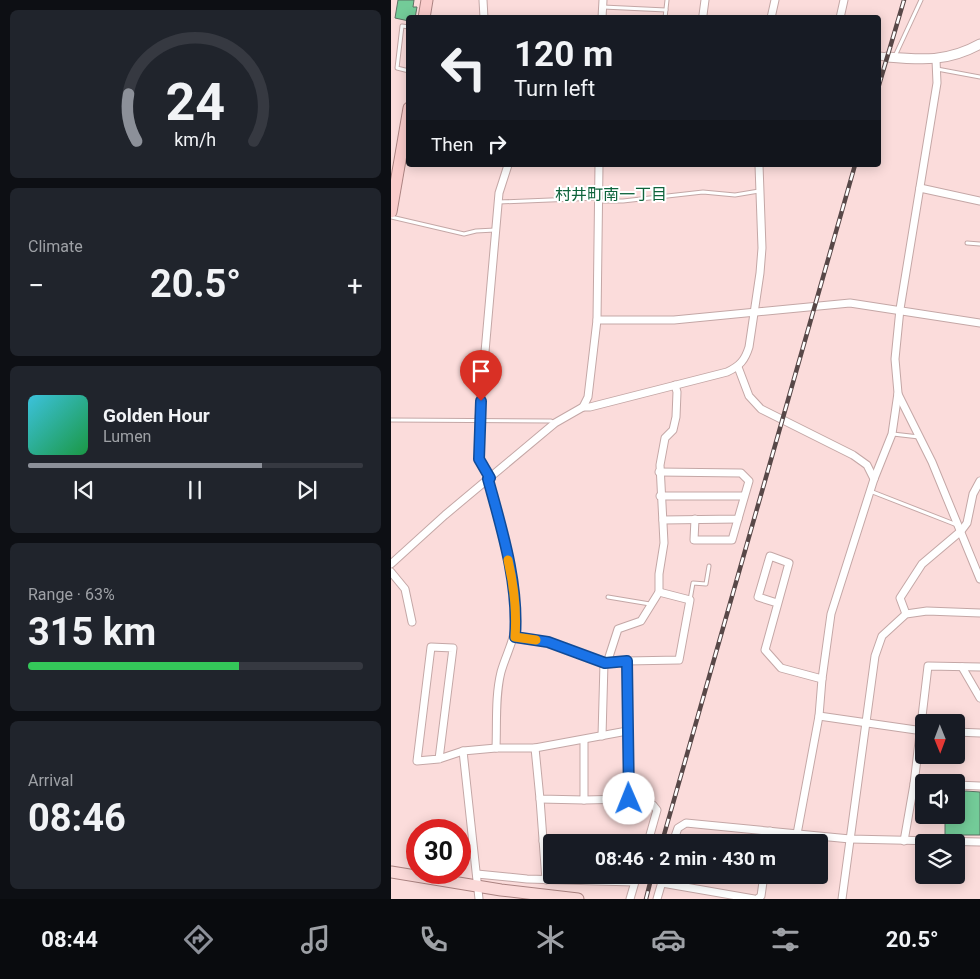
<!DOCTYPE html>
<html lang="en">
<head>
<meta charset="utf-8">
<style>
	:root { --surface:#171b24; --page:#20242c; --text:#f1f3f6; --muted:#9ea1a6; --line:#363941; --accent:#8c9099 }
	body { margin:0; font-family:Roboto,"Noto Sans JP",sans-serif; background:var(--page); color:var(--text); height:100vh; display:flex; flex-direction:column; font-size:19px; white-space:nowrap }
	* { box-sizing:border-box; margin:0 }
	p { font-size:16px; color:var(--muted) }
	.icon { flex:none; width:28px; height:28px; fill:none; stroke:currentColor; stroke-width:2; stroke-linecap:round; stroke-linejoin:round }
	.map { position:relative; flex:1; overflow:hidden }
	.details { display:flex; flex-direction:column; gap:10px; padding:10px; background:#0d0f14; width:391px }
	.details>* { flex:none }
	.banner { position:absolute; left:15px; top:15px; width:475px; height:152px; border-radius:5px; box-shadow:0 2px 12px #0003; background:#171b24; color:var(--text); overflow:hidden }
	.needle { width:32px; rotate:179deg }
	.buttons { position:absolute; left:524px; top:714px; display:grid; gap:10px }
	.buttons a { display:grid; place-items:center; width:50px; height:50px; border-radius:5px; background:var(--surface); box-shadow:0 2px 12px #0003; font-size:25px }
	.speed { position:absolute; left:15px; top:819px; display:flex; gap:10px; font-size:25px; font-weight:700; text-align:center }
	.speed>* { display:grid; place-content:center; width:65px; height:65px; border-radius:50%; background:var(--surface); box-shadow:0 2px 12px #0003; line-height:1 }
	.speed .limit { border:8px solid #d22; background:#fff; color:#111 }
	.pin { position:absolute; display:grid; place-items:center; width:42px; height:42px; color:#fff; margin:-51px -21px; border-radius:50% 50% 50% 0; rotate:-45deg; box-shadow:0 0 5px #0007 }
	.pin .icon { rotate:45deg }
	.me { position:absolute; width:55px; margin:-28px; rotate:359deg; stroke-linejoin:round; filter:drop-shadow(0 0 4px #0008) }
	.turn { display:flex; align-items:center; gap:18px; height:105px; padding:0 25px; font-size:22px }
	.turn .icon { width:65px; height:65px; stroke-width:2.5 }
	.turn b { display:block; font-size:35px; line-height:42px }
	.then { display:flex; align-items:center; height:48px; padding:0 25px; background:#0003; gap:10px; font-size:19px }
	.big { font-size:38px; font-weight:700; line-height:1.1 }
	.details .card { flex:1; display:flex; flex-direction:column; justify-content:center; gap:8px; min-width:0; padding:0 18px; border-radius:8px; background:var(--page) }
	.details .dial { align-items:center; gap:0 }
	.dial svg { height:130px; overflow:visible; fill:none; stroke:var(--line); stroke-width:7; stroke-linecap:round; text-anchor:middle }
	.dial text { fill:var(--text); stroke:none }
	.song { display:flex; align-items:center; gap:15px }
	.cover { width:60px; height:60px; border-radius:8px; background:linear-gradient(135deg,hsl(190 70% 55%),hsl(140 70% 35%)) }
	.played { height:5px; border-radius:2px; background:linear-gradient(90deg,var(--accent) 70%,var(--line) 70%) }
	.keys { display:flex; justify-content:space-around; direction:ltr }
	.heat { display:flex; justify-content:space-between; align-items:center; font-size:28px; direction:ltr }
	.charge { height:8px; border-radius:4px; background:linear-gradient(90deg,#34c759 63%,var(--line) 0) }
	.trip { position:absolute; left:152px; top:834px; width:285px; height:50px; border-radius:5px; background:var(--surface); box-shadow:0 2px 12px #0003; font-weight:700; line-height:50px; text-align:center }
	.menu { display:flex; height:80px; justify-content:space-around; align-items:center; background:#090b0e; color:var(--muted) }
	.menu .icon { width:35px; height:35px }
	.menu .on { color:var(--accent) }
	.menu b { font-size:22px; color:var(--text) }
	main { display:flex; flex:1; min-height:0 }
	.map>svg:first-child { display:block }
</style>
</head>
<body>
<main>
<section class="details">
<div class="card dial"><svg viewBox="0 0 100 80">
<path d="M14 69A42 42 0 1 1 86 69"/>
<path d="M14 69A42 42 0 0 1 9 40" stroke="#8c9099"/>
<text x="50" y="56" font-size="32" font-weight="700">24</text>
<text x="50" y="72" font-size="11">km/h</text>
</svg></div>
<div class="card"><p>Climate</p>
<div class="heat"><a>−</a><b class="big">20.5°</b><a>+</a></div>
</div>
<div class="card">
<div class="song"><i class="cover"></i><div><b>Golden Hour</b><p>Lumen</p></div></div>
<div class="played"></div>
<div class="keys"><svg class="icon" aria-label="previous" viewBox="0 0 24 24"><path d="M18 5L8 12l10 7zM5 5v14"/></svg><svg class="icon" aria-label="pause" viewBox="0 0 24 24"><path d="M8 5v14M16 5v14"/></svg><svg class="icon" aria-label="next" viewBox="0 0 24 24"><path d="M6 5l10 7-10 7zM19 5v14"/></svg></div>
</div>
<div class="card"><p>Range · 63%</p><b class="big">315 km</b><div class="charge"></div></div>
<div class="card"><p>Arrival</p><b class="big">08:46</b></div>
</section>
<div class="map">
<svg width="589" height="899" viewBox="0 0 589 899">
	<rect width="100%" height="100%" fill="#fbdcdb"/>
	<g fill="#73cb98" stroke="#5b7163">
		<polygon points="7,0 23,0 22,7 26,7 24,18 18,18 18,21 4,18"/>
		<polygon points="575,791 589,792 589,835 554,835 554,815 565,815 565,792"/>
	</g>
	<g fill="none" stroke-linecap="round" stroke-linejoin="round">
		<defs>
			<g id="service">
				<polyline points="212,7 275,10"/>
				<polyline points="274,18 276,0"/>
				<polyline points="18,27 11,26 6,68 18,71"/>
				<polyline points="504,56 530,0"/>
				<polyline points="546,69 589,77"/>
				<polyline points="208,201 232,201 312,192 344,195 368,191"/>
				<polyline points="108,202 207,198"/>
				<polyline points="0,217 73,234 85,231 104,230"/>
				<polyline points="576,243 589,244"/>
				<polyline points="0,420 160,421 164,423"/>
				<polyline points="502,434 528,437"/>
				<polyline points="479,491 566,525"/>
				<polyline points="217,597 259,604"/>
				<polyline points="299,600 302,583 315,584 318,566"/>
			</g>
			<g id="minor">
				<polyline points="92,0 93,18"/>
				<polyline points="312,15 314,0"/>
				<polyline points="211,18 212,0"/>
				<polyline points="380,18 384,0"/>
				<polyline points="449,18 453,0"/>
				<polyline points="488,56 496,57"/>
				<polyline points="529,188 589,201"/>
				<polyline points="206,320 283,320 459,303 589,323"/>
				<polyline points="347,367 358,396 370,409 462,455 476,465 483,479"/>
				<polyline points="507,394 541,462 589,579"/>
				<path d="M 192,407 L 199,407 L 336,372 C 349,366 354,360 358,347 L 369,273 L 371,248 L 368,165"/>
				<polyline points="268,472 350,473 358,481 347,519 272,520"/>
				<polyline points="99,478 88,459 88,420 108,193 117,165"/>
				<path d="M 97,479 C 108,520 127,579 125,621 C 124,640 115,654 110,672 C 104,696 106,723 105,748"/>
				<polyline points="269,496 353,496"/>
				<polyline points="304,519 303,540 341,540 347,519"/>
				<polyline points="0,564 54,515 164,423 192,407 197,397 206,320 208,165"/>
				<polyline points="0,572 14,589 21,622"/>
				<polyline points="386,603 367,597 379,556 398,563 374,650 390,668 431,679"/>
				<polyline points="515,614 509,598 531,564 570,531 576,523 582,494 589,481"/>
				<polyline points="124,637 157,642 213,663 236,661 238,799 262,805 266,810 257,842"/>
				<polyline points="236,661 288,660 299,600 268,592"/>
				<polyline points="216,663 227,629 250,621 268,592 268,574 273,543 269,465 274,438 282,430 285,417 286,392 284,385"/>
				<polyline points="571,667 589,698"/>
				<polyline points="428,716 532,731"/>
				<polyline points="565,732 589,733"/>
				<polyline points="211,736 213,663"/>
				<polyline points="144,748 149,799 193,800 193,740"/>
				<polyline points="48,759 62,648 40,647 26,761 48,759 72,751"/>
				<polyline points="523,784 532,784"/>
				<polyline points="565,785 589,786"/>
				<polyline points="149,799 155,880"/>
				<polyline points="193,800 238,799"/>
				<polyline points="406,834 428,716 431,679 440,614 483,479 501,434 507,393 504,359 509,309 546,83 545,60"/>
				<polyline points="152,841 258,840"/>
				<polyline points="513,841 523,784 537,666 589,667"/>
				<polyline points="282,842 287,828 295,823 459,839 589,842"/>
				<polyline points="378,842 379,831"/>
				<polyline points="86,874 136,879 243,882"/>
				<polyline points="271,883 363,899"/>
				<polyline points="88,899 72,751 105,748 144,748 236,731"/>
				<polyline points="239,899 246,875"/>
				<polyline points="266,899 273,875"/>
				<polyline points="366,899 370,896 373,875"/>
				<polyline points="451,899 484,656 491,636 515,614 536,611 589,613"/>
			</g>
			<path id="tertiary" d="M 496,57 C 531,60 557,62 589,44"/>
			<polyline id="primary" points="0,872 110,890 187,899"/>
			<g id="trunk">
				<polyline points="33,18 36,0"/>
				<polyline points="0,212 18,108"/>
			</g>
		</defs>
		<use href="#service" stroke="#c4a7a6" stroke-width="5"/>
		<use href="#minor" stroke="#c4a7a6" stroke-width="9"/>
		<use href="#tertiary" stroke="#c4a7a6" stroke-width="11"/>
		<use href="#primary" stroke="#aa8280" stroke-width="13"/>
		<use href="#trunk" stroke="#aa8280" stroke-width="13"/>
		<use href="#service" stroke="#fff" stroke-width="3"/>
		<use href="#minor" stroke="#fff" stroke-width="7"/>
		<use href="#tertiary" stroke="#fff" stroke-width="9"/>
		<use href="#primary" stroke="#fbd9d8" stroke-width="11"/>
		<use href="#trunk" stroke="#facccb" stroke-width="11"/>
		<defs>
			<g id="rail">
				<polyline points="488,85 513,0"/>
				<polyline points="271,842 464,165"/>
				<polyline points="255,899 261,875"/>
			</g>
		</defs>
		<use href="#rail" stroke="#584848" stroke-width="4.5"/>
		<use href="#rail" stroke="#fff" stroke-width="2.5" stroke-dasharray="8" stroke-linecap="butt"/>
	</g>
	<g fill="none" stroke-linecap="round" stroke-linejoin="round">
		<defs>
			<path id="route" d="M 90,401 L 88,459 L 99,478 L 97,479 C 111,530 128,584 124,637 L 157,642 L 214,663 L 236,661 L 238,799"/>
		</defs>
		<use href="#route" stroke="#114b97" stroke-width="12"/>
		<use href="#route" stroke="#1a73e8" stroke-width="9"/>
		<path stroke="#f59e0b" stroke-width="9" d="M 117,560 C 123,586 126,611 124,637 L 145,640"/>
	</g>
	<g text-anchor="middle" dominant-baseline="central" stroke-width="4" stroke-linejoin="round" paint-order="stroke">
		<g font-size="16" fill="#0f643c" stroke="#fff">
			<text x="220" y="194">村井町南一丁目</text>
		</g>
	</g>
</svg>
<div class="buttons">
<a><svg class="needle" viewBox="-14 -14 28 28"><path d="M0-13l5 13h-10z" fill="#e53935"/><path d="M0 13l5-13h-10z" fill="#9ea1a6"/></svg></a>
<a><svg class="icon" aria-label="sound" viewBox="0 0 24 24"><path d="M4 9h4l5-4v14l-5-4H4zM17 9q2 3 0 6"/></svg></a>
<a><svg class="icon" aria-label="layers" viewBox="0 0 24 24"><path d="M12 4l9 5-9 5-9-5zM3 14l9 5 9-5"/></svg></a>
</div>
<div class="speed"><div class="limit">30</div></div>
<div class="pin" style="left:90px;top:401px;background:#d93025"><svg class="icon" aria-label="arrive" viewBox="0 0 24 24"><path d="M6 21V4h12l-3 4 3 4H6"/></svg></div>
<svg class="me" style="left:238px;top:799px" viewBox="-20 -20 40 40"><circle r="19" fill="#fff"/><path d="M0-13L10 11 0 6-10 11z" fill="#1a73e8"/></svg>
<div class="trip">08:46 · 2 min · 430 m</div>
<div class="banner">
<div class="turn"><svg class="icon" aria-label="left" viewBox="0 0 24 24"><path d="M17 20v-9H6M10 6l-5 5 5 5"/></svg><div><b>120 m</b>Turn left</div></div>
<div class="then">Then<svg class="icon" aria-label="right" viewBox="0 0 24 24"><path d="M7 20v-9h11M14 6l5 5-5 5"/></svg></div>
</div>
</div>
</main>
<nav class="menu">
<b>08:44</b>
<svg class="icon on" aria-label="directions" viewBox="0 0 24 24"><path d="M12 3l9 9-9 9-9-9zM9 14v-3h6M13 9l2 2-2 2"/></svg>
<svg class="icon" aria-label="music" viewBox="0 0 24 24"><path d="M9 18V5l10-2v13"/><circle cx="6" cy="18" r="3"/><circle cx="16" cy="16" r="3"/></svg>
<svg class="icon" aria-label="phone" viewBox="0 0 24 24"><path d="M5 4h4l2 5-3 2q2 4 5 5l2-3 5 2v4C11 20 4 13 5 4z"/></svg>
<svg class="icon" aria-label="climate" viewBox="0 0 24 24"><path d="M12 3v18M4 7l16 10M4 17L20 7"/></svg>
<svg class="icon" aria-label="car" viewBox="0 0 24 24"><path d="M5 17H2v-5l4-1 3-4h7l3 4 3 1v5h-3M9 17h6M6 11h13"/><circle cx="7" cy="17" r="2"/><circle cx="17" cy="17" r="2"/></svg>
<svg class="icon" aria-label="filters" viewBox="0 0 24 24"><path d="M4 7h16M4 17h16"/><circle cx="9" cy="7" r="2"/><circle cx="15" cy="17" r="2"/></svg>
<b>20.5°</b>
</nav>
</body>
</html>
